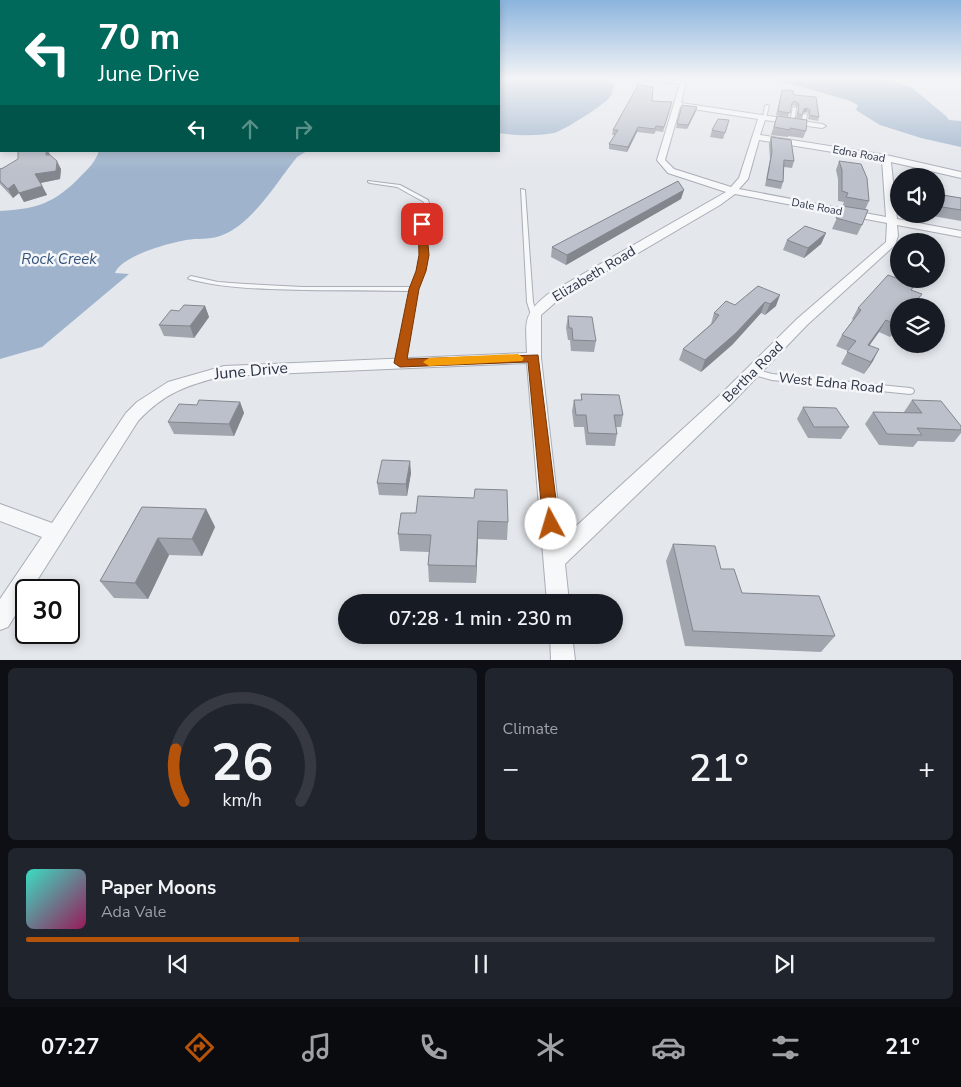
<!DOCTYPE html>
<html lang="en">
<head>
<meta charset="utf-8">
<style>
	:root { --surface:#171b24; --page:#20242c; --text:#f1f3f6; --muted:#9ea1a6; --line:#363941; --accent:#b45309 }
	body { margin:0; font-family:"Nunito Sans",sans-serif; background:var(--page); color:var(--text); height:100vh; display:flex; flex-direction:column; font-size:19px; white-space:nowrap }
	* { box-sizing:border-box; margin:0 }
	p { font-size:16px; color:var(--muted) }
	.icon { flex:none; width:28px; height:28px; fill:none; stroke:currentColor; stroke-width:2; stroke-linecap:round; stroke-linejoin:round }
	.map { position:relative; height:660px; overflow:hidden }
	.sheet { display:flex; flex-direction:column; gap:8px; padding:8px; background:#0d0f14; flex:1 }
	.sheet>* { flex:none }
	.guide { position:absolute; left:0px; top:0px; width:500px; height:152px; box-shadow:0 2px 8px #0003; background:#00695c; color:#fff; overflow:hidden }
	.tools { position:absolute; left:890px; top:168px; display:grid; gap:10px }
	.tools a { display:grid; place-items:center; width:55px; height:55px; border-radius:50%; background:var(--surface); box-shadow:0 2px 8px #0003; font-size:25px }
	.speed { position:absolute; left:15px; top:579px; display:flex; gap:10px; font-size:25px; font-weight:700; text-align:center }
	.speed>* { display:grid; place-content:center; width:65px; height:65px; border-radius:50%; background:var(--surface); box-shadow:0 2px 8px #0003; line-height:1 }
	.speed .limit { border:2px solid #111; border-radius:8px; background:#fff; color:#111 }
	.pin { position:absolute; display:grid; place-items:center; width:42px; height:42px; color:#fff; margin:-21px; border-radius:10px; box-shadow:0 2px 8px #0006 }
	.me { position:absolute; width:55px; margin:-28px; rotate:354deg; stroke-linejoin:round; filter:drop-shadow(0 0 4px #0008) }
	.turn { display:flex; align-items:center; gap:18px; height:105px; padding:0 15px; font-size:22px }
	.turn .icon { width:65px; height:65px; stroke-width:2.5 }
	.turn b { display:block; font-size:35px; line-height:42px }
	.lanes { display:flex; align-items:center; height:48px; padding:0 15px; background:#0003; justify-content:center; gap:25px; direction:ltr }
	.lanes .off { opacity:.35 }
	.big { font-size:38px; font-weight:600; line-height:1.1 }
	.sheet .widget { flex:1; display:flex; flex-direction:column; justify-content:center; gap:8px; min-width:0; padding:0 18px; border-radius:8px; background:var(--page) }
	.sheet .dial { align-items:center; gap:0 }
	.dial svg { height:130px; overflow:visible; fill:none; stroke:var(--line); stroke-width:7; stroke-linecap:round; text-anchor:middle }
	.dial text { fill:var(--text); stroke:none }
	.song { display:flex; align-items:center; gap:15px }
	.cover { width:60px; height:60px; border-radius:8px; background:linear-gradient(135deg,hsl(170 70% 55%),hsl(330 70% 35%)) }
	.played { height:5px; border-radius:2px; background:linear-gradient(90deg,var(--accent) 30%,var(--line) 30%) }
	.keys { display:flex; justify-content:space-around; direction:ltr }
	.heat { display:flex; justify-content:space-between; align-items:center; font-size:28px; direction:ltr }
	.sheet .tiles { flex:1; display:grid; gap:8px; grid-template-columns:1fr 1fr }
	.widget:last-child { grid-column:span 2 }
	.trip { position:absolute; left:338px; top:594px; width:285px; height:50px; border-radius:25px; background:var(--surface); box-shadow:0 2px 8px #0003; font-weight:600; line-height:50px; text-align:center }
	.tabs { display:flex; height:80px; justify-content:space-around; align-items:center; background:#090b0e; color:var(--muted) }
	.tabs .icon { width:35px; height:35px }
	.tabs .on { color:var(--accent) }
	.tabs b { font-size:22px; color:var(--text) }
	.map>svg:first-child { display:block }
</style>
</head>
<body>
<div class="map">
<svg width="961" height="660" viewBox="0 0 961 660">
	<rect width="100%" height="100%" fill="#e4e7ec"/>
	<g fill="#9fb4cc">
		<path d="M 499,78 L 607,78 L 614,86 C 613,90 612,95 610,97 C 604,105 563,131 554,133 C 537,136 515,136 499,133 Z"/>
		<polygon points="769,78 879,78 911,87 946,116 949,120 961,121 961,147 921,138 880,125 856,110 858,105 848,100"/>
		<path d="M 99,151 L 307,151 L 297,157 C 276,183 252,225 220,236 C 208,240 198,238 186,240 C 169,243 121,256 115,273 L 129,274 L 42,347 L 0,359 L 0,211 C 37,209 55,203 81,176 C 89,168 95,162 99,151 Z"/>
	</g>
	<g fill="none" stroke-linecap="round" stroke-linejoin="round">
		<defs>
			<g id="lane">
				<polygon points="767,105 769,106 766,117 763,118 765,106"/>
				<polygon points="793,107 796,108 795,117 790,122 788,122 787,121 791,117"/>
				<polygon points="805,114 807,115 805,123 802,124 803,115"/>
				<path d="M 368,181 L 400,185 L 428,200 L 430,206 L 425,224 L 427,255 L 424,271 L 417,289 L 403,365 L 400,365 L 396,363 L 411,291 C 363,290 316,291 269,289 C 241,288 215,286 189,279 L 188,278 L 191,276 L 218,282 L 245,284 L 302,287 L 412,287 L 418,271 L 421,255 L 419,224 L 424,206 L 424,202 L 397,187 L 370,183 L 368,182 Z"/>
				<polygon points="521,189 525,190 533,302 537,315 534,317 531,315 527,302"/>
				<polygon points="753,369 772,374 910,388 913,389 914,391 913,393 910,394 772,380 750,374 749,372 750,370"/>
			</g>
			<g id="street">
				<path d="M 636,78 L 686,81 L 681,103 L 822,124 L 826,126 L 822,128 L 765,120 L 760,135 L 886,155 L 961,172 L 961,178 L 891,162 L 897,219 L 961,231 L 961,237 L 897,225 L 898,236 L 895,245 L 807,325 L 731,404 L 565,564 L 569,602 L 547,602 L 527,363 L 224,376 C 187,385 164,393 138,421 L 31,590 L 26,590 L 26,598 L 8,627 L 0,630 L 0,599 L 42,537 L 0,521 L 0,504 L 52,523 L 126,413 L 137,402 L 168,382 L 224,366 L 527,353 C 526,322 522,315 548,294 L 726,192 L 668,173 L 657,160 L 680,84 ZM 680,107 L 758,119 L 739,178 L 731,187 L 674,169 L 665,160 ZM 759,140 L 882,160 L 886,217 L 739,189 L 748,179 ZM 735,194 L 887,223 L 886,242 L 797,319 L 719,396 L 562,539 L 541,358 L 541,315 L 558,300 L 720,205 Z"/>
				<polygon points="550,635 572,635 575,660 551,660"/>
			</g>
		</defs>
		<use href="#lane" stroke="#a9aeb7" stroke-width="2"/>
		<use href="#street" stroke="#a9aeb7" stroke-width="2"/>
		<use href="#lane" fill="#f7f8fa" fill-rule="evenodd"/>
		<use href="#street" fill="#f7f8fa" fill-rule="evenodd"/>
	</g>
	<g fill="#a1a5ae">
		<polygon points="782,90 794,95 819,117 818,121 808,119 809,114 806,112 803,113 801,119 796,118 798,108 794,105 791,106 788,117 776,115"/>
		<polygon points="652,101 672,102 663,132 656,131 654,134 637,132 627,152 609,149 609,144 615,135 612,135 613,130"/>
		<polygon points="682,105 696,111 687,129 676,128"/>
		<polygon points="777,116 806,131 803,138 788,136 788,137 771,135"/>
		<polygon points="729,120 723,139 710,137 712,130"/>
		<polygon points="771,137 794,161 792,168 784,167 783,182 781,189 765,186 770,159 769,144"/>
		<polygon points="50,155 61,169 60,179 41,183 47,195 24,202 19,193 13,198 0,184 0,169"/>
		<polygon points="839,161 869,201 865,210 862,225 857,235 832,229 844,202 838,201 838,179 836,170"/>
		<polygon points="936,194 961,198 961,221 921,214 936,214"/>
		<polygon points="681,199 566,265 551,257 552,247"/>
		<polygon points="826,233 821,244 804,258 783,250 787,240"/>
		<polygon points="758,286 776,306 765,315 761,313 732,345 701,372 679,360 683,349 711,324 714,313 735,305"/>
		<polygon points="912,290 899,326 890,337 879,332 869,345 873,361 864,374 841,364 848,351 836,346 842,335 853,320 852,319 858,308"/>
		<polygon points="205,306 209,317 194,338 164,336 159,325 179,311"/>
		<polygon points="568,316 596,341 594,352 571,351 570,340 568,340 566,328"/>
		<polygon points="581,394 623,415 621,427 616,427 617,434 615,446 586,445 584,427 574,427 572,411 574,400 581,400"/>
		<polygon points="912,400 961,426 961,433 954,442 918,441 913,447 879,445 865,424 873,412 904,413 904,412"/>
		<polygon points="240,402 244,413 234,436 174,434 168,422 197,405"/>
		<polygon points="803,407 849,427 841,439 808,438 797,419"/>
		<polygon points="411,473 407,496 379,495 377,483"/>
		<polygon points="142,507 206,509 215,527 202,556 169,555 148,599 114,598 100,581"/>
		<polygon points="401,513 508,522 507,540 478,539 476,583 429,582 428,565 429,552 400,551 398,534"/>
		<polygon points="673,544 721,569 742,593 835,636 821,652 685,646 666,561"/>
	</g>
	<g fill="#83868d">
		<polygon points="697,107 696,111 687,129 688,125"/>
		<polygon points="807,108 806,112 802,113 804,109"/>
		<polygon points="638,127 637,132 627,152 628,147"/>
		<polygon points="46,151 48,151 50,154 50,164 46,155"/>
		<polygon points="57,161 61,169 60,179 40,183 35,174"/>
		<polygon points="14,184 19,193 13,198 8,189"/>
		<polygon points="42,186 47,195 24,202 19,193"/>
		<polygon points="684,190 681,199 566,265 567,255"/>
		<polygon points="826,233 821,244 804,258 808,248"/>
		<polygon points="922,294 914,306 912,306"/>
		<polygon points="780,295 776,306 765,315 770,304"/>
		<polygon points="765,302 761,313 732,345 701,372 705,360"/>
		<polygon points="205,306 209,317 194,338 190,326"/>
		<polygon points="886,320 879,332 862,356 868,345"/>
		<polygon points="899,322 899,326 890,337 897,325"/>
		<polygon points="879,349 873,361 864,374 871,362"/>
		<polygon points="240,402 244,413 234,436 229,424"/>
		<polygon points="410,461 411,473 407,496 406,484"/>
		<polygon points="206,509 215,527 202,556 192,539"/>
		<polygon points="478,521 478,539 476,583 476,566"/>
		<polygon points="158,538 169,555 148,599 135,583"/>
	</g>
	<g fill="#bbc0ca" stroke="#83868d">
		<rect x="0" y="78" width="1" height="40"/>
		<polygon points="638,85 653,87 652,101 672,102 664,127 656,126 655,129 638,127 628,147 609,144 618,130 613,130"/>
		<polygon points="782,90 793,91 794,95 816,97 819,117 809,115 810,110 807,108 804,109 802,115 798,114 799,104 795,101 792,103 790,113 778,111"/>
		<polygon points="682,105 697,107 688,125 677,124"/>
		<polygon points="777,116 807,120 806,131 790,128 790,130 774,127"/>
		<rect x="0" y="119" width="1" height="24"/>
		<polygon points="718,119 729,120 725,133 712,130"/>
		<polygon points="771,137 791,140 794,161 784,160 783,182 767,179 772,152"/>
		<polygon points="18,151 46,151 46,155 50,155 57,161 56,171 35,174 42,186 19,193 14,184 8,189 0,181 0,169 3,168 18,159"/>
		<polygon points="839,161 861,164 867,178 869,201 846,197 848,193 842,191 842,170"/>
		<polygon points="678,181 684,190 567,255 552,247"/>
		<polygon points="936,194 961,198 961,210 936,206"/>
		<polygon points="842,206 868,210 862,225 836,218"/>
		<polygon points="805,226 826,233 808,248 787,240"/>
		<polygon points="888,275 915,285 911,290 922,294 912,306 899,306 899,322 897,325 886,320 868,345 879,349 871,362 847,352 856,341 842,335 861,310 858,308"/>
		<polygon points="758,286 780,295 770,304 765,302 736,333 705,360 683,349 713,323 719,315 714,313 726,301 735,305"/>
		<polygon points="184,305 205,306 190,326 159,325 171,310 179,311"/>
		<polygon points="568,316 592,317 596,341 573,340 572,328 569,328"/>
		<polygon points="581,394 619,395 623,415 614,415 617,434 588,433 586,415 576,415 574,400 582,400"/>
		<polygon points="199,400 240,402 229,424 168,422 179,404 197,405"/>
		<polygon points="912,400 941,401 961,426 961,430 917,428 922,435 887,434 873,412 922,413"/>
		<polygon points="803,407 836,408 849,427 814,427"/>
		<polygon points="382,460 410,461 406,484 377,483"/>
		<polygon points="475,489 507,490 508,522 478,521 476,566 428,565 431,535 398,534 401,513 416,513 418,496 474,498"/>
		<polygon points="142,507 206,509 192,539 158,538 135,583 100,581"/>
		<polygon points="673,544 715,546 721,569 734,569 742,593 819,596 835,636 693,631"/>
	</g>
	<linearGradient id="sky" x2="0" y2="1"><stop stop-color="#8bb4dd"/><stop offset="0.46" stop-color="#f3f4f6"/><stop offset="1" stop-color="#f3f4f6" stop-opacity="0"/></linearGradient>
	<rect width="961" height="170" fill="url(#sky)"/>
	<polygon fill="#b45309" stroke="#753606" points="422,221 426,224 429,255 426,271 419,289 407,359 538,355 559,524 556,529 551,531 545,529 543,524 528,362 400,367 394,363 409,289 416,271 419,255 418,224"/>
	<polygon fill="#f59e0b" points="518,354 524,358 522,361 429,366 423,362 429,358"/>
	<g text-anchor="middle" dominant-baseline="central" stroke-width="5" stroke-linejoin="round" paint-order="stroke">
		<g font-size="11" fill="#2b3445" stroke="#f4f6f9">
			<text transform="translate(859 154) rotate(10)">Edna Road</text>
			<text transform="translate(817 207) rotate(11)">Dale Road</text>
		</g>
		<g font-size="14" fill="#2b3445" stroke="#f4f6f9">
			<text transform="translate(594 274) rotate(-31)">Elizabeth Road</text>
			<text transform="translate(753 372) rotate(-45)">Bertha Road</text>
			<text transform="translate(831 383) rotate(6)">West Edna Road</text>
		</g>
		<g font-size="15" font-style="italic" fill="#34527a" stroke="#f4f6f9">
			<text x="59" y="259">Rock Creek</text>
		</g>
		<g font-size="16" fill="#2b3445" stroke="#f4f6f9">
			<text transform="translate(251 371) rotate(-5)">June Drive</text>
		</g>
	</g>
</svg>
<div class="tools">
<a><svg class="icon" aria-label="sound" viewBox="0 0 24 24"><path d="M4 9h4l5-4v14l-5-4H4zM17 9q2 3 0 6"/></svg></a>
<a><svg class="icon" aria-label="search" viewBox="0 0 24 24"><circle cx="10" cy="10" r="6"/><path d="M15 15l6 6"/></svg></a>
<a><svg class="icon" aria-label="layers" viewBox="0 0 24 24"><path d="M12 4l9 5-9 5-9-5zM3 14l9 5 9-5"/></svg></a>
</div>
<div class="speed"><div class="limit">30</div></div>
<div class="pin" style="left:422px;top:224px;background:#d93025"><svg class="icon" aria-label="arrive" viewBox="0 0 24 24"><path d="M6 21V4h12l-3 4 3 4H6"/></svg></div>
<svg class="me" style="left:551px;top:524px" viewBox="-20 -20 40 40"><circle r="19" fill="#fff"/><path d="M0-13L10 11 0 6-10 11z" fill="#b45309"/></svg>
<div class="trip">07:28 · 1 min · 230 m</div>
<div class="guide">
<div class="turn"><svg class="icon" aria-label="left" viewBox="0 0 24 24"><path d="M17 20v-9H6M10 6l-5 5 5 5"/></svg><div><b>70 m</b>June Drive</div></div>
<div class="lanes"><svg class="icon" aria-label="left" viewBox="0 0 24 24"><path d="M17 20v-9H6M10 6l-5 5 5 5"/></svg><svg class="icon off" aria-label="ahead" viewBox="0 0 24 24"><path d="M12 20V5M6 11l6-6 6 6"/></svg><svg class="icon off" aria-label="right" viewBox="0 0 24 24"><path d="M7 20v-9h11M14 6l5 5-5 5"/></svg></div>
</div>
</div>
<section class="sheet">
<div class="tiles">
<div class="widget dial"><svg viewBox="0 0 100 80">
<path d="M14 69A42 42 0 1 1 86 69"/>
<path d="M14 69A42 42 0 0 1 9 37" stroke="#b45309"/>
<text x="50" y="56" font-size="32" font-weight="700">26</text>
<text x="50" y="72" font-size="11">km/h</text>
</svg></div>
<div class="widget"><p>Climate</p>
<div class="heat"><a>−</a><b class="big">21°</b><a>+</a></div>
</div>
<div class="widget">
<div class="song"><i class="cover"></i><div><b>Paper Moons</b><p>Ada Vale</p></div></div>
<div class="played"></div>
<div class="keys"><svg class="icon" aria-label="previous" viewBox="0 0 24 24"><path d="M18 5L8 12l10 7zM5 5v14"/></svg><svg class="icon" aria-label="pause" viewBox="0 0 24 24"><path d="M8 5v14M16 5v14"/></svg><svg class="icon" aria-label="next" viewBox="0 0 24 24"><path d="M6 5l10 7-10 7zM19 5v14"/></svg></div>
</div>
</div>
</section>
<nav class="tabs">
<b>07:27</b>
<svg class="icon on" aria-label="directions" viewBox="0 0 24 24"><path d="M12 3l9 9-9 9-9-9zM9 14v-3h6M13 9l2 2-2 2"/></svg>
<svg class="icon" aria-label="music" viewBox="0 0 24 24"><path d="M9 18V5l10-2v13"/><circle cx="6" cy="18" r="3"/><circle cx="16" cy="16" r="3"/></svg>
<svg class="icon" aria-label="phone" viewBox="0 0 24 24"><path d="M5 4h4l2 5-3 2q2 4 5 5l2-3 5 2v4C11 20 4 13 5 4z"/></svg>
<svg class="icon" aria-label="climate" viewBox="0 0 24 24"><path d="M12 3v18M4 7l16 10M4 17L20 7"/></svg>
<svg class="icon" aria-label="car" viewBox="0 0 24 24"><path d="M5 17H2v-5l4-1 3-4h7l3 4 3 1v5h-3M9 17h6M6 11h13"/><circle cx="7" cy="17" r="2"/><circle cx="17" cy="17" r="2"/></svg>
<svg class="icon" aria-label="filters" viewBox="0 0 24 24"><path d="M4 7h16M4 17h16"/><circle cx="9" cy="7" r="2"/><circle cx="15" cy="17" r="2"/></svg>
<b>21°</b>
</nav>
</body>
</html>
